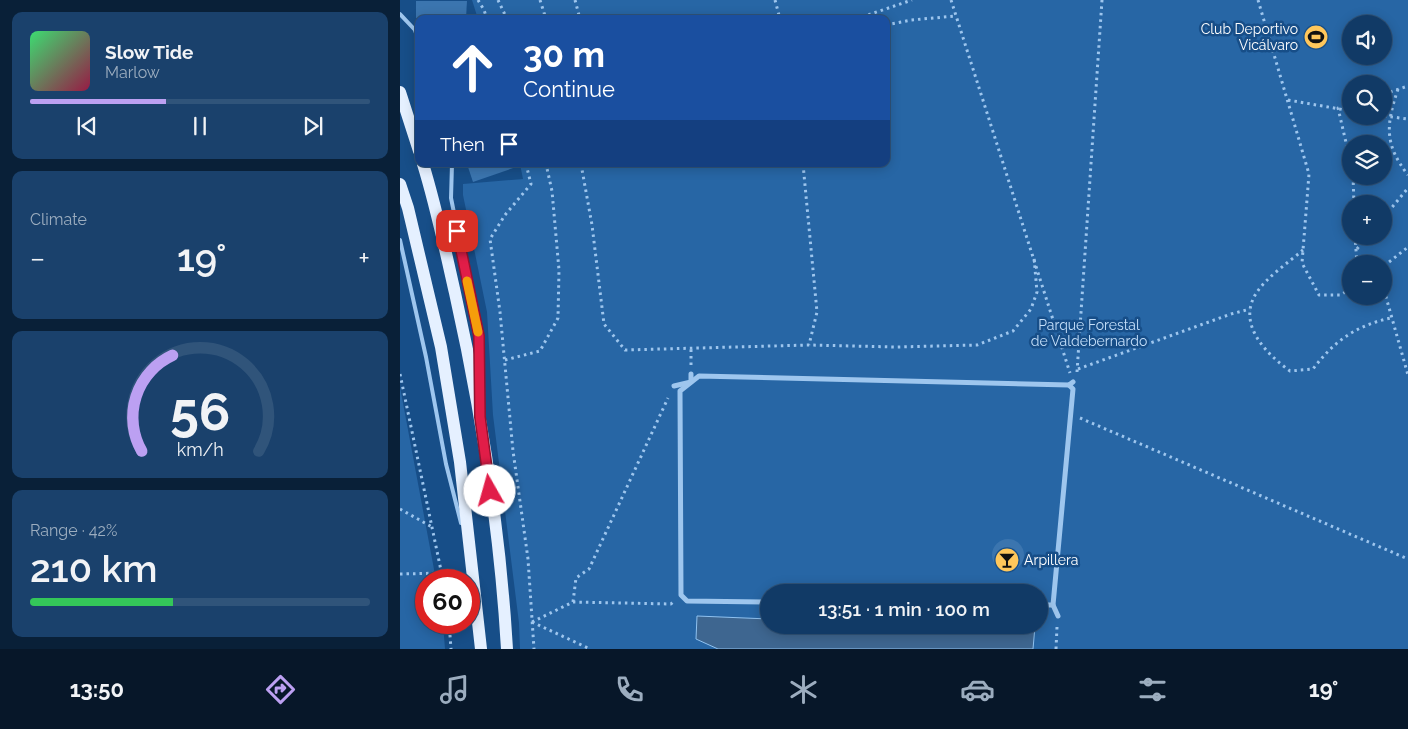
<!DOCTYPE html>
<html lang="en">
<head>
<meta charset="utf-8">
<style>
	:root { --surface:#113a66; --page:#1a416c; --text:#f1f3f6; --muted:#9cadbf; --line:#30547a; --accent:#bca0f2 }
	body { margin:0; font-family:Raleway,sans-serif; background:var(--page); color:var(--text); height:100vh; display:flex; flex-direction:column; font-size:19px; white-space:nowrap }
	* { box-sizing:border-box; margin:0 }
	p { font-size:16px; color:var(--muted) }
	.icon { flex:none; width:28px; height:28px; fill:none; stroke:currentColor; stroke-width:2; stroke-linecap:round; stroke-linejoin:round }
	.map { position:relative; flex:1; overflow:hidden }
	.drawer { display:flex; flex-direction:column; gap:12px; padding:12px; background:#092038; width:400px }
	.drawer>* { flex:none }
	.banner { position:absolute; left:15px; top:15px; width:475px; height:152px; border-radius:10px; box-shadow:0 2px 12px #0003,0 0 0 1px var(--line); background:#1a4fa0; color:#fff; overflow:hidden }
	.tools { position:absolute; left:942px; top:15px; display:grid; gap:10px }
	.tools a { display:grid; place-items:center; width:50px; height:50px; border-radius:50%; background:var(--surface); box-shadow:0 2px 12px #0003,0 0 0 1px var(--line); font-size:25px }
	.speed { position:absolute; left:15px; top:569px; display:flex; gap:10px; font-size:25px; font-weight:700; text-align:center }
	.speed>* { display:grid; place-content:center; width:65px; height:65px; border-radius:50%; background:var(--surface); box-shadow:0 2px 12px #0003,0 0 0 1px var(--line); line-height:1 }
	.speed .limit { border:8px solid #d22; background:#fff; color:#111 }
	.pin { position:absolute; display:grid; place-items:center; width:42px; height:42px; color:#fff; margin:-21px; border-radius:10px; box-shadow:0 2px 8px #0006 }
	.me { position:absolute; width:55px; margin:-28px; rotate:353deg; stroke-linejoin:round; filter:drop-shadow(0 0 4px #0008) }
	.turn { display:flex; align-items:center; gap:18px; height:105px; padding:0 25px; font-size:22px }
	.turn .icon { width:65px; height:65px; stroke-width:2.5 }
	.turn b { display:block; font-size:35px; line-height:42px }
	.then { display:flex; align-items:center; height:48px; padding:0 25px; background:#0003; gap:10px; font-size:19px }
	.big { font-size:38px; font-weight:600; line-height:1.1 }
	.drawer .tile { flex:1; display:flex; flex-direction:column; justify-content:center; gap:8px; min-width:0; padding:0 18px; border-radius:10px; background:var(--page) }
	.drawer .dial { align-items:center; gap:0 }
	.dial svg { height:130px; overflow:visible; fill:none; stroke:var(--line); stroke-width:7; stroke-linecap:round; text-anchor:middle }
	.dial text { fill:var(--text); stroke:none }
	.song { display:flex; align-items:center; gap:15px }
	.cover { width:60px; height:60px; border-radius:8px; background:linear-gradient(135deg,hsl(140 70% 55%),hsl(340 70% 35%)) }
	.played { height:5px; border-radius:2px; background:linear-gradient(90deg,var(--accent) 40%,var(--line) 40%) }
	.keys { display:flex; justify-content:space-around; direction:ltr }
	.heat { display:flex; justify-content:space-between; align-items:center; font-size:28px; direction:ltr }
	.charge { height:8px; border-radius:4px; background:linear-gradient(90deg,#34c759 42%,var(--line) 0) }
	.trip { position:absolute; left:360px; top:584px; width:288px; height:50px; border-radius:25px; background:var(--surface); box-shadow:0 2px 12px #0003,0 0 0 1px var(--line); font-weight:600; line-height:50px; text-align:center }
	.menu { display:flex; height:80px; justify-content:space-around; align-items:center; background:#071729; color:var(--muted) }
	.menu .icon { width:35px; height:35px }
	.menu .active { color:var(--accent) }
	.menu b { font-size:22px; color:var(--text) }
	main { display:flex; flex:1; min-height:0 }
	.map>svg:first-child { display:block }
</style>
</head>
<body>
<main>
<section class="drawer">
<div class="tile">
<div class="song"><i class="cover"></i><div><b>Slow Tide</b><p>Marlow</p></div></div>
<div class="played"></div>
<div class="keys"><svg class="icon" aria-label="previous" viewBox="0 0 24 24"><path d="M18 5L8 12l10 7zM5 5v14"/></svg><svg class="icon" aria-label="pause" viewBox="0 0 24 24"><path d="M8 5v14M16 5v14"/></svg><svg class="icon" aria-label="next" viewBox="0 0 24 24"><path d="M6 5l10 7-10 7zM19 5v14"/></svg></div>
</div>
<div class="tile"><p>Climate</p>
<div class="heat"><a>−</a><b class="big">19°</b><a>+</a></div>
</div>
<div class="tile dial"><svg viewBox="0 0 100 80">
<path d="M14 69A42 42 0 1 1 86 69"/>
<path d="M14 69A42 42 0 0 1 33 10" stroke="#bca0f2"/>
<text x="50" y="56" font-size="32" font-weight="700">56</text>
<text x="50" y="72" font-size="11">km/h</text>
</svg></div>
<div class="tile"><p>Range · 42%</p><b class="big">210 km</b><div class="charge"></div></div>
</section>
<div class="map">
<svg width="1008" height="649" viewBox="0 0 1008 649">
	<rect width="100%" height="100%" fill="#174e88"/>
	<g fill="#2766a5" fill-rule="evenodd">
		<path d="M 72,0 L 1008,0 L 1008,649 L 120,649 L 119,623 L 93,415 L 87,312 L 63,195 L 63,184 L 123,179 L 120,164 L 486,164 L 486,19 L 78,19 ZM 951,24 L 984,24 L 984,56 L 951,56 ZM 951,84 L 984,84 L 984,116 L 951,116 ZM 951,144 L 984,144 L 984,176 L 951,176 ZM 951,204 L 984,204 L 984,236 L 951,236 ZM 951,264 L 984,264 L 984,296 L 951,296 ZM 369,592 L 639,592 L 639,625 L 369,625 Z"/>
		<polygon points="0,387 36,580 26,580 26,622 43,623 45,649 0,649"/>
	</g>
	<polygon fill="#3e6690" stroke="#90c2f0" points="297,616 369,619 369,625 635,626 633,649 318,649 296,639"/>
	<g fill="#3b75af">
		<polygon points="16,1 67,1 66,18 16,18"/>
		<polygon points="67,164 118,164 119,166 73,182"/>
		<circle cx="608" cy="555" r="16"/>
	</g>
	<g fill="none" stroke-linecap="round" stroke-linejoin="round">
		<g stroke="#9ec6ee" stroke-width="3" stroke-dasharray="2.5 4" stroke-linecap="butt">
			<polyline points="78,0 84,10 87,19"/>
			<polyline points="98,0 107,19"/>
			<polyline points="140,0 146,19"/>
			<polyline points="175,0 180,19"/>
			<polyline points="375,0 380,19"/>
			<polyline points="551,0 670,373"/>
			<polyline points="858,0 909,174 902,263 919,295 940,295 951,289"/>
			<polyline points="456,19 512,0"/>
			<polyline points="486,25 511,20 556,16"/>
			<path d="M 998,89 C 986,125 984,144 1008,175"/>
			<polyline points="984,94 1008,86"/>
			<polyline points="888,100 951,111"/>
			<polyline points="951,104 938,108 951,164"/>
			<polyline points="984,116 1008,119"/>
			<polyline points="126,164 131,184 105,215 90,239 100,312 113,451 128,559 134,649"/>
			<polyline points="181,164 192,225 204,324 225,350 409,345 496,347 577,345 613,331 631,309 637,292 634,257"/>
			<polyline points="403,164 417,312 409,345"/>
			<polyline points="953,176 954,204"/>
			<polyline points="984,217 1008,188"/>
			<polyline points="955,236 957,264"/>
			<polyline points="957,249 967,236"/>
			<path d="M 903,250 C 889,262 867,277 857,292 C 836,323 865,353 890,371 L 913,369 C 934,341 957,325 991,318"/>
			<polyline points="984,266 1008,247"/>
			<polyline points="984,290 1008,375"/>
			<polyline points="105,360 140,351 158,318 159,270 152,191 146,164"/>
			<polyline points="291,365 291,349"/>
			<polyline points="678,369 831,314 850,309"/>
			<polyline points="677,372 702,0"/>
			<polyline points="0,374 43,580"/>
			<polyline points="680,418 1008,559"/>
			<polyline points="0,509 32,527"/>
			<polyline points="0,574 42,573"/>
			<polyline points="173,602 176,578 189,569 268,398"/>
			<polyline points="49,622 51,649"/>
			<polyline points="132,622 173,602 271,604 273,602"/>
			<polyline points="132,622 190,649"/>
			<polyline points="656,649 657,627"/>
		</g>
		<g stroke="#9ec6ee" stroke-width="4">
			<polyline points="0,14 15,30 19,42"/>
			<polyline points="52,164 51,198 79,336 80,385"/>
			<polyline points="0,240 26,357 46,464 61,523"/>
		</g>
		<g stroke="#9ec6ee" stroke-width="5">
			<polyline points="274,386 291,382 291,374"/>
			<polyline points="369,602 287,601 281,595 280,391 299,376 669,385 673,382"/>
			<polyline points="639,605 653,605 673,389 669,385"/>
			<polyline points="653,605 658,616"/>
		</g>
		<g stroke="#e5f0ff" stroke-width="12">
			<polyline points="0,92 19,151"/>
			<path d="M 23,164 C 36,206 45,249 55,293 C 81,409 100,529 107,649"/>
			<polyline points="0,184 8,208 41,347 60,462 81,649"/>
		</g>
	</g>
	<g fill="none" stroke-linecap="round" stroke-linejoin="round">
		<defs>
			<polyline id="route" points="57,231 79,336 80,417 90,491"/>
		</defs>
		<use href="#route" stroke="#92132f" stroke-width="12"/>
		<use href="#route" stroke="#e11d48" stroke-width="9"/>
		<polyline stroke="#f59e0b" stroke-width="9" points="67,281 78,332"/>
	</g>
	<defs>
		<symbol id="stadium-disc" viewBox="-11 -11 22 22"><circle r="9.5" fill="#ffc75b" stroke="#174e88"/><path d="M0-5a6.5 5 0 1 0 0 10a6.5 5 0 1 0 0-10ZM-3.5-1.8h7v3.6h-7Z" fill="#111"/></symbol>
		<symbol id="bar-disc" viewBox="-11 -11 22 22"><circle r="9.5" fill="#ffc75b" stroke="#174e88"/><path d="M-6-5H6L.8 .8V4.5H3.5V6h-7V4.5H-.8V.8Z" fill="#111"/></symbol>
	</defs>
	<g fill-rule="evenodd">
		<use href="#stadium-disc" x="902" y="23" width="28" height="28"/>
		<use href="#bar-disc" x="593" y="546" width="28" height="28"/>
	</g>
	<g text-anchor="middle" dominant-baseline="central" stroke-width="5" stroke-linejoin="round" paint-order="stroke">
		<g font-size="14" fill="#fff" stroke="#174e88" text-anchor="end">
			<text x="898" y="29">Club Deportivo<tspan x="898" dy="16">Vicálvaro</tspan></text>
			<text x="624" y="560" text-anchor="start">Arpillera</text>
		</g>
		<g font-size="14" fill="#c4dffa" stroke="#174e88">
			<text x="689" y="325">Parque Forestal<tspan x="689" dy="16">de Valdebernardo</tspan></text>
		</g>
	</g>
</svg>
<div class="tools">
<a><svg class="icon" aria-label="sound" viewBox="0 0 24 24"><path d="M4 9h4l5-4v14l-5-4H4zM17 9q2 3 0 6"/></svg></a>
<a><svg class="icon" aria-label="search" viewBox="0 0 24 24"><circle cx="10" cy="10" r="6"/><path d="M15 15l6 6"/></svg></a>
<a><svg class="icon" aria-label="layers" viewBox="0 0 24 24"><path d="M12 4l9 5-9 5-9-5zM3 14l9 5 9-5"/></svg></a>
<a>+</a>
<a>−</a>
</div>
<div class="speed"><div class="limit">60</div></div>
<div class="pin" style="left:57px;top:231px;background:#d93025"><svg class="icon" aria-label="arrive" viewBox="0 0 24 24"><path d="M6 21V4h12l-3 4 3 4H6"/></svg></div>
<svg class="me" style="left:90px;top:491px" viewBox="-20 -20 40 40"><circle r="19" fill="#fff"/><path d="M0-13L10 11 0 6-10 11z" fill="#e11d48"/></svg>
<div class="trip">13:51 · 1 min · 100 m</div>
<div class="banner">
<div class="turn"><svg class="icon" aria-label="ahead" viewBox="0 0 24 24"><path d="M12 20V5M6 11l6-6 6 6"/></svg><div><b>30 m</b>Continue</div></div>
<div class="then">Then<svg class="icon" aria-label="arrive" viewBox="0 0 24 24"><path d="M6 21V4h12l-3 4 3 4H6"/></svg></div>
</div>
</div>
</main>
<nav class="menu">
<b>13:50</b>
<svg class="icon active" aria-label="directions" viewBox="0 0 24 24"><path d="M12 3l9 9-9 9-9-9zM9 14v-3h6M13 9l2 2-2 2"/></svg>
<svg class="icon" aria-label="music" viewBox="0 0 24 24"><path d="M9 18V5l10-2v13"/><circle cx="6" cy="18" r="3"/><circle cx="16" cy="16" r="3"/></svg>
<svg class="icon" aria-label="phone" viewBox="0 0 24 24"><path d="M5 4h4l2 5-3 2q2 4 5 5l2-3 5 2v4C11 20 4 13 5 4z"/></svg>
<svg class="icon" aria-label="climate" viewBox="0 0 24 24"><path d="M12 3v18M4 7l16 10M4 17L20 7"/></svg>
<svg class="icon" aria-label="car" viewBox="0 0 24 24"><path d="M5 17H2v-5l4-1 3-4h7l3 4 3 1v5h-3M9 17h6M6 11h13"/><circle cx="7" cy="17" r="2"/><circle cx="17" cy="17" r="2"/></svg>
<svg class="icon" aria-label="filters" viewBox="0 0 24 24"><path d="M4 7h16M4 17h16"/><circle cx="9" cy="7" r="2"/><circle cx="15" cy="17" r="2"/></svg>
<b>19°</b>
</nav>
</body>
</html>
